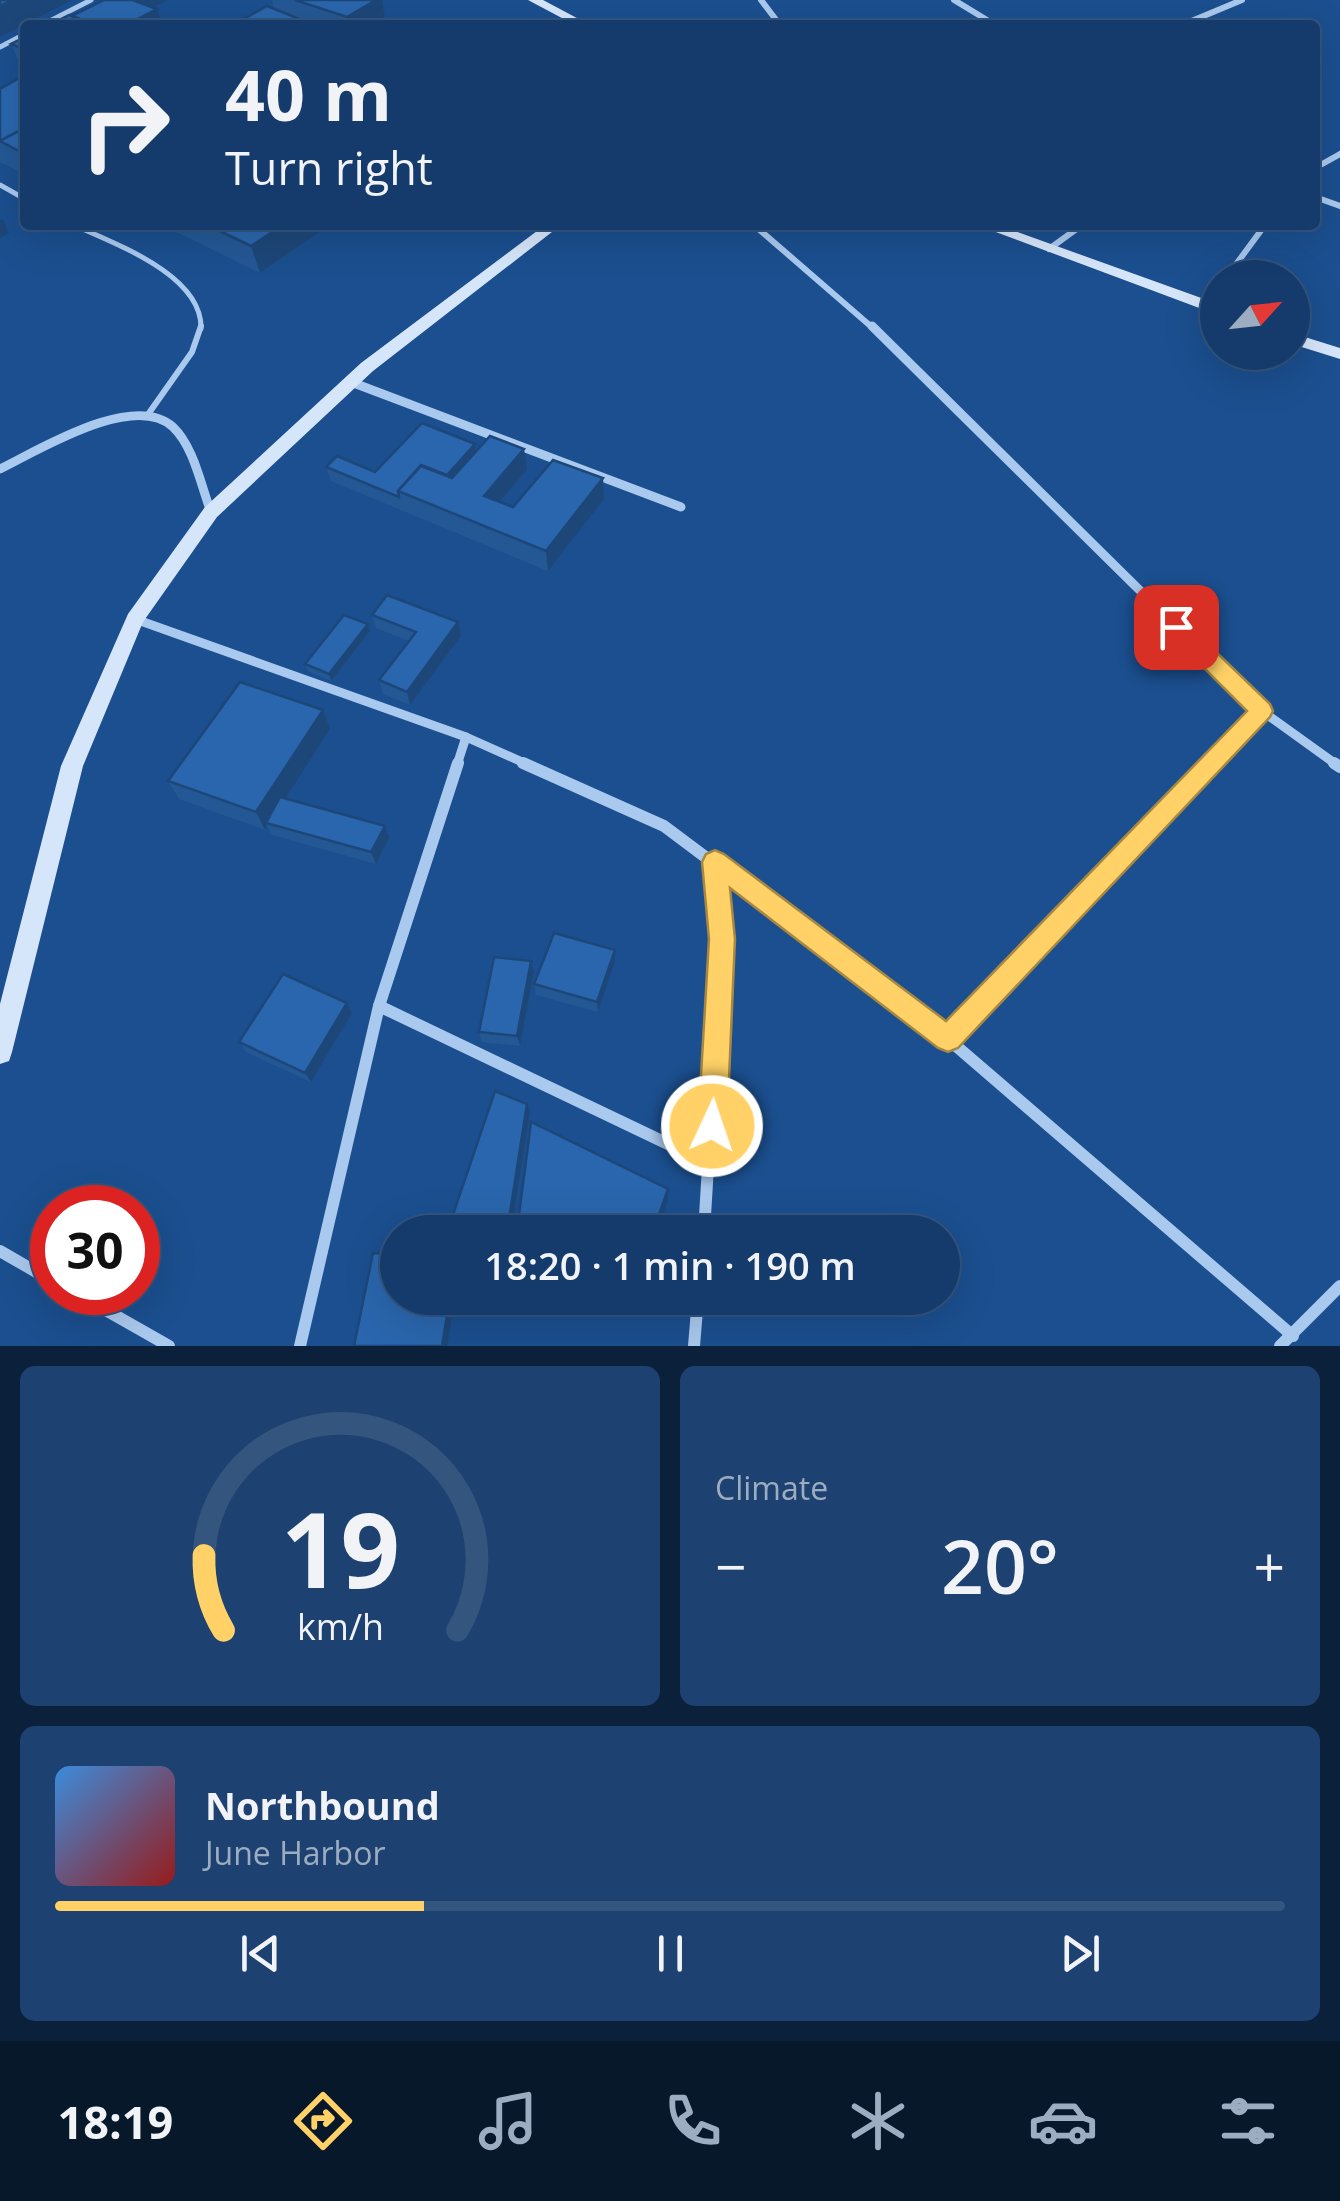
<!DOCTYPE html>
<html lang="en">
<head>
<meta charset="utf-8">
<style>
	:root { --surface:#143b6b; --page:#1d4271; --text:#f1f3f6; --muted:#9dadc1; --line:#33557e; --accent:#ffd166 }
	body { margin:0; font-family:"Open Sans",sans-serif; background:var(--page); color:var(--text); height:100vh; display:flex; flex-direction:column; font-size:38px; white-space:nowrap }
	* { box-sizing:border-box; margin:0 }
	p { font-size:32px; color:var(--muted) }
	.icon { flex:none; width:55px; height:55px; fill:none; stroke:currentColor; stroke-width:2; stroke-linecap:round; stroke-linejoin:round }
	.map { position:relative; height:1346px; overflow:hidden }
	.drawer { display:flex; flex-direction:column; gap:20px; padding:20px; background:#0b203b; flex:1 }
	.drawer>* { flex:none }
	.banner { position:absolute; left:20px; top:20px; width:1300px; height:210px; border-radius:10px; box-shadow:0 10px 40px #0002,0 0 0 2px var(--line); background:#143b6b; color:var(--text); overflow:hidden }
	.needle { width:65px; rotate:63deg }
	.fabs { position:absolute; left:1200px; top:260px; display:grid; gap:20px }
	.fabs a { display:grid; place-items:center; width:110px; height:110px; border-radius:50%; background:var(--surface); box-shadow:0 10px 40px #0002,0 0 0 2px var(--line); font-size:50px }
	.speed { position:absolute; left:30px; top:1185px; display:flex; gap:20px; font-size:50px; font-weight:700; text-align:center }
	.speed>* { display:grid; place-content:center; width:130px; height:130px; border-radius:50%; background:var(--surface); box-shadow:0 10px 40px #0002,0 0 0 2px var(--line); line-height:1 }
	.speed .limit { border:15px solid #d22; background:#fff; color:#111 }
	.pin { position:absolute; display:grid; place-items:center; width:85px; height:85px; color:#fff; margin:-42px; border-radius:20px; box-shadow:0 5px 15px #0006 }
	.me { position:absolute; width:110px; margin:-55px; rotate:3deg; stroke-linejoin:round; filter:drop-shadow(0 0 8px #0008) }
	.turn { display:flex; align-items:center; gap:35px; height:210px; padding:0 40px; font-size:45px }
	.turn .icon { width:130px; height:130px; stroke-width:2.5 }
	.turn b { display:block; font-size:70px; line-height:85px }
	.big { font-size:75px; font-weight:600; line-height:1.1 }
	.drawer .tile { flex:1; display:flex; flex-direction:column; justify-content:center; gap:15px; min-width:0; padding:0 35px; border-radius:15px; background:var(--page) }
	.drawer .dial { align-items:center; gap:0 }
	.dial svg { height:260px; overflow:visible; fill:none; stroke:var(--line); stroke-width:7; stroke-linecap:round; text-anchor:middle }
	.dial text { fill:var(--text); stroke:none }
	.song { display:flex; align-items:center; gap:30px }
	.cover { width:120px; height:120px; border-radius:15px; background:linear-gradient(135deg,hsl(210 70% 55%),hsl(0 70% 35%)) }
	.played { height:10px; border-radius:5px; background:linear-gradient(90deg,var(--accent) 30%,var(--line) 30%) }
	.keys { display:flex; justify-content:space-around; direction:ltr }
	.heat { display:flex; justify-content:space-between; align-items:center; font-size:55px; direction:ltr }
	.drawer .tiles { flex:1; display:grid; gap:20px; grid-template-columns:1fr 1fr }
	.tile:last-child { grid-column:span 2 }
	.trip { position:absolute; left:380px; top:1215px; width:580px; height:100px; border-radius:50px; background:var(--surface); box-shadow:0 10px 40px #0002,0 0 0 2px var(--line); font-weight:600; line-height:100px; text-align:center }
	.tabs { display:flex; height:160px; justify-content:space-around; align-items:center; background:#08182b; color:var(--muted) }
	.tabs .icon { width:70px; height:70px }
	.tabs .active { color:var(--accent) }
	.tabs b { font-size:45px; color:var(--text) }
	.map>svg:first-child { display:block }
</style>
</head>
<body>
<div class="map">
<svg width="1340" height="1346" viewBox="0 0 1340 1346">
	<rect width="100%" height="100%" fill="#1b4f8f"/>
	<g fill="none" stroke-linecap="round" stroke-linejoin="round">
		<g stroke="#a9c9ee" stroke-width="5">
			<polyline points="42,25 91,0"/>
			<polyline points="0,47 25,34"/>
			<polyline points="0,185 25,199"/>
			<path d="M 74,225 C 115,244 203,275 201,329"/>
		</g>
		<polyline stroke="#a9c9ee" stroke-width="6" points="149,413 192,352 201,326"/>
		<g stroke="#a9c9ee" stroke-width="6">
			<polyline points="761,0 780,25"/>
			<polyline points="954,0 987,20 976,25"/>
			<polyline points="1182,25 1242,0"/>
			<polyline points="1315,168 1340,154"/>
			<polyline points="1315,197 1340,206"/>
			<polyline points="754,225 874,329"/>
			<polyline points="1049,249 1082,225"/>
			<polyline points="1226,278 1265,225"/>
			<polyline points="1206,305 1218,289"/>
		</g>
		<g stroke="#a9c9ee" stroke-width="9">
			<polyline points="872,326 1262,711 1337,765"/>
			<polyline points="351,382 681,507"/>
			<path d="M 0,469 C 39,450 134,391 173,427 C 194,447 201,486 211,512"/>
			<polyline points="135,619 466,737 529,765"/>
			<polyline points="457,765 466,737"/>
			<polyline points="1210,765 1262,711"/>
		</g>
		<g stroke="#a9c9ee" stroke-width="12">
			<polyline points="523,763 664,826 948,1039 1293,1336"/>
			<polyline points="1334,763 1340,767"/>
			<polyline points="379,1006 710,1164"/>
			<polyline points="948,1039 1213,763"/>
			<polyline points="704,1232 722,939 715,861"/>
			<polyline points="0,1251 52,1281"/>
			<polyline points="74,1292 169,1346"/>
			<polyline points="300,1346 379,1006 458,763"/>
			<polyline points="694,1346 698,1298"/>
			<polyline points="1280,1346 1340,1286"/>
		</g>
		<g fill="#d6e6fa" fill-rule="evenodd">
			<polygon points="528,0 543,0 590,25 575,25"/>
			<polygon points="545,225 561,225 373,371 217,517 143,622 83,766 12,1052 9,1061 0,1064 0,1004 61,766 128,614 205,507 361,363"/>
			<polygon points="977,225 998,225 1218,304 1218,315"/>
			<polygon points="1292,333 1340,348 1340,359 1292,344"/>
		</g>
	</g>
	<g fill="#245895">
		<polygon points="272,0 382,0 385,17 371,25 315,25 303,21 304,25 233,25 274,9"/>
		<polygon points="25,37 25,67 20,64 11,44"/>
		<polygon points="25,75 25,174 0,162 0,89"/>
		<polygon points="162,225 330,225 260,273"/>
		<polygon points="475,444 477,451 527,470 499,502 513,507 603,478 604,499 548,571 331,481 326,467 375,472"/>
		<polygon points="372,615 461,636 410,705 383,694 379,680 409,641 376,628"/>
		<polygon points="368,624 370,631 331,681 308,671 305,664"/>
		<polygon points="323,710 330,729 285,798 389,838 376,864 272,835 267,826 265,830 179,799 168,781"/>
		<polygon points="615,961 598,1012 536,995 534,984"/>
		<polygon points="534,972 520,1046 482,1042 479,1032"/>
		<polygon points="347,1003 352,1013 311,1082 246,1052 239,1042"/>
		<polygon points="668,1201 657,1232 522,1232 518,1222"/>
	</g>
	<g fill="#1d4779">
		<polygon points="12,0 72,0 0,37 0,6"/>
		<polygon points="137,0 168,0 140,14"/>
		<polygon points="376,0 382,0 385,17 371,25 348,25 347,17"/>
		<polygon points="157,9 161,22 156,25 126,25"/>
		<polygon points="3,219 9,233 0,238 0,220"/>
		<polygon points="283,225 330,225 260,273 251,246"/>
		<polygon points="475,444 478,458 450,489 447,475"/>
		<polygon points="524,449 527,470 487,516 484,496"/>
		<polygon points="603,478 604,499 548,571 546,551"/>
		<polygon points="458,622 461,636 410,705 407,692"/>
		<polygon points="368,624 370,631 331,681 329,674"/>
		<polygon points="323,710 330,729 269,824 266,823 267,826 265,830 256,812"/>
		<polygon points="385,826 389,838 376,864 371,852"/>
		<polygon points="615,950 615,961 598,1012 597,1002"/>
		<polygon points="531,961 534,972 520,1046 517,1036"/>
		<polygon points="347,1003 352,1013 311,1082 305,1073"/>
		<polygon points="527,1104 530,1112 511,1232 507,1232"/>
		<polygon points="668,1189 668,1201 657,1232 653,1232"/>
		<polygon points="450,1298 455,1298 447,1346 442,1346"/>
	</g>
	<g fill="#2a66ad" stroke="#1d4779" stroke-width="2.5">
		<polygon points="0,0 12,0 0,6"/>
		<polygon points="104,0 137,0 135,1 157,9 126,25 95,25 72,16"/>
		<polygon points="295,0 376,0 347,17"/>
		<polygon points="267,6 302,20 294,25 233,25"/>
		<polygon points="69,15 95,25 49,25"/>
		<polygon points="25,37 25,50 11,44"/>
		<polygon points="25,75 25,128 0,141 0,89"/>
		<polygon points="25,128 25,154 0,141"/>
		<polygon points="207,225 283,225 251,246"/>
		<polygon points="422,423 475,444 447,475 421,465 398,491 399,497 326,467 337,456 375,472"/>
		<polygon points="490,436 524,449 484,496 513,507 553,460 603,478 546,551 398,491 421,466 452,478"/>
		<polygon points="387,595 458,622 407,692 379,680 416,632 372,615"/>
		<polygon points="344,615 368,624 329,674 305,664"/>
		<polygon points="240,682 323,710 256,812 168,781"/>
		<polygon points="280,797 385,826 371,852 266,823"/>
		<polygon points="554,933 615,950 597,1002 534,984"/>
		<polygon points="494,957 531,961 517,1036 479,1032"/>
		<polygon points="283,974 347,1003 305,1073 239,1042"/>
		<polygon points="495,1091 527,1104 507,1232 447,1232"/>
		<polygon points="531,1122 668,1189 653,1232 545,1232 518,1222"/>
		<polygon points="373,1253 398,1255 398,1298 450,1298 442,1346 354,1346"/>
	</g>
	<polygon fill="#ffd166" stroke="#a68842" stroke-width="2.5" points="1176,618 1184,621 1270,704 1273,711 1270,717 958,1048 948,1052 938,1048 730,888 735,939 727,1126 722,1136 712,1141 702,1136 698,1126 709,939 702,862 706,854 715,850 724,854 946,1021 1247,711 1169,633 1165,627"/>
</svg>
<div class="fabs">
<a><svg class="needle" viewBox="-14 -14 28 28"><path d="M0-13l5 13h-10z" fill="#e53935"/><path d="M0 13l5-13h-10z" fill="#9dadc1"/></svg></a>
</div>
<div class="speed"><div class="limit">30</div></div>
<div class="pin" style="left:1176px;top:627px;background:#d93025"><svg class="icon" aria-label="arrive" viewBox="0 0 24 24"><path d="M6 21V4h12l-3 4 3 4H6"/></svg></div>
<svg class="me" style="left:712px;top:1126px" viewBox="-20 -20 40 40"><circle r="17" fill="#ffd166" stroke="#fff" stroke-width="3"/><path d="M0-11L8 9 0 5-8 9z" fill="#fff"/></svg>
<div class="trip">18:20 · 1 min · 190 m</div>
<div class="banner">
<div class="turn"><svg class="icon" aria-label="right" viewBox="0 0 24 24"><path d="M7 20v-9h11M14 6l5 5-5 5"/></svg><div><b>40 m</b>Turn right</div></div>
</div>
</div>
<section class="drawer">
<div class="tiles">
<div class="tile dial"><svg viewBox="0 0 100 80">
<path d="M14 69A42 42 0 1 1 86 69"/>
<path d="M14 69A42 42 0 0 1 8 46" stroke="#ffd166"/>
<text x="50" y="56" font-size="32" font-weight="700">19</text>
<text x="50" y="72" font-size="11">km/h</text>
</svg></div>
<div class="tile"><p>Climate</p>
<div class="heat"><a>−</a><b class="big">20°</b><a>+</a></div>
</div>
<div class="tile">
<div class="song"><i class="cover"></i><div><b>Northbound</b><p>June Harbor</p></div></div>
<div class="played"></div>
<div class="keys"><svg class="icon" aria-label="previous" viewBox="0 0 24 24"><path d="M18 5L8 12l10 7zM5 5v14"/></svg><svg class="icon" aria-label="pause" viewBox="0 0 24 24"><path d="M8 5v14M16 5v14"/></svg><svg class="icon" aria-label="next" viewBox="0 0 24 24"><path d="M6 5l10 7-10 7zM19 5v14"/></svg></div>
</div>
</div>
</section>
<nav class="tabs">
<b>18:19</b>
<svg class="icon active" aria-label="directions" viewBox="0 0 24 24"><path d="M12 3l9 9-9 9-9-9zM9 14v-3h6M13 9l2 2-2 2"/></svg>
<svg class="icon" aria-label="music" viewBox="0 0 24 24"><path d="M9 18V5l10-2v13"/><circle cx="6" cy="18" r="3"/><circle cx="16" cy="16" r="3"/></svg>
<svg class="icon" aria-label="phone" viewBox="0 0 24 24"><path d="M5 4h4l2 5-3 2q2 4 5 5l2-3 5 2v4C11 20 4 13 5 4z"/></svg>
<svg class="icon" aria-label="climate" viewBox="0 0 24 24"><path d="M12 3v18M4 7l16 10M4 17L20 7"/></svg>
<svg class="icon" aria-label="car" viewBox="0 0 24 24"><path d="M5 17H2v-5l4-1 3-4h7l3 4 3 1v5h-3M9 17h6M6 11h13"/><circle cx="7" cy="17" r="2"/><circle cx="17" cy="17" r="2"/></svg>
<svg class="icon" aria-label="filters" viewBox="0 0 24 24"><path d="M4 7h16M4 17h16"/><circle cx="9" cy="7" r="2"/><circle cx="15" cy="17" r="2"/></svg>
</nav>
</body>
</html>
